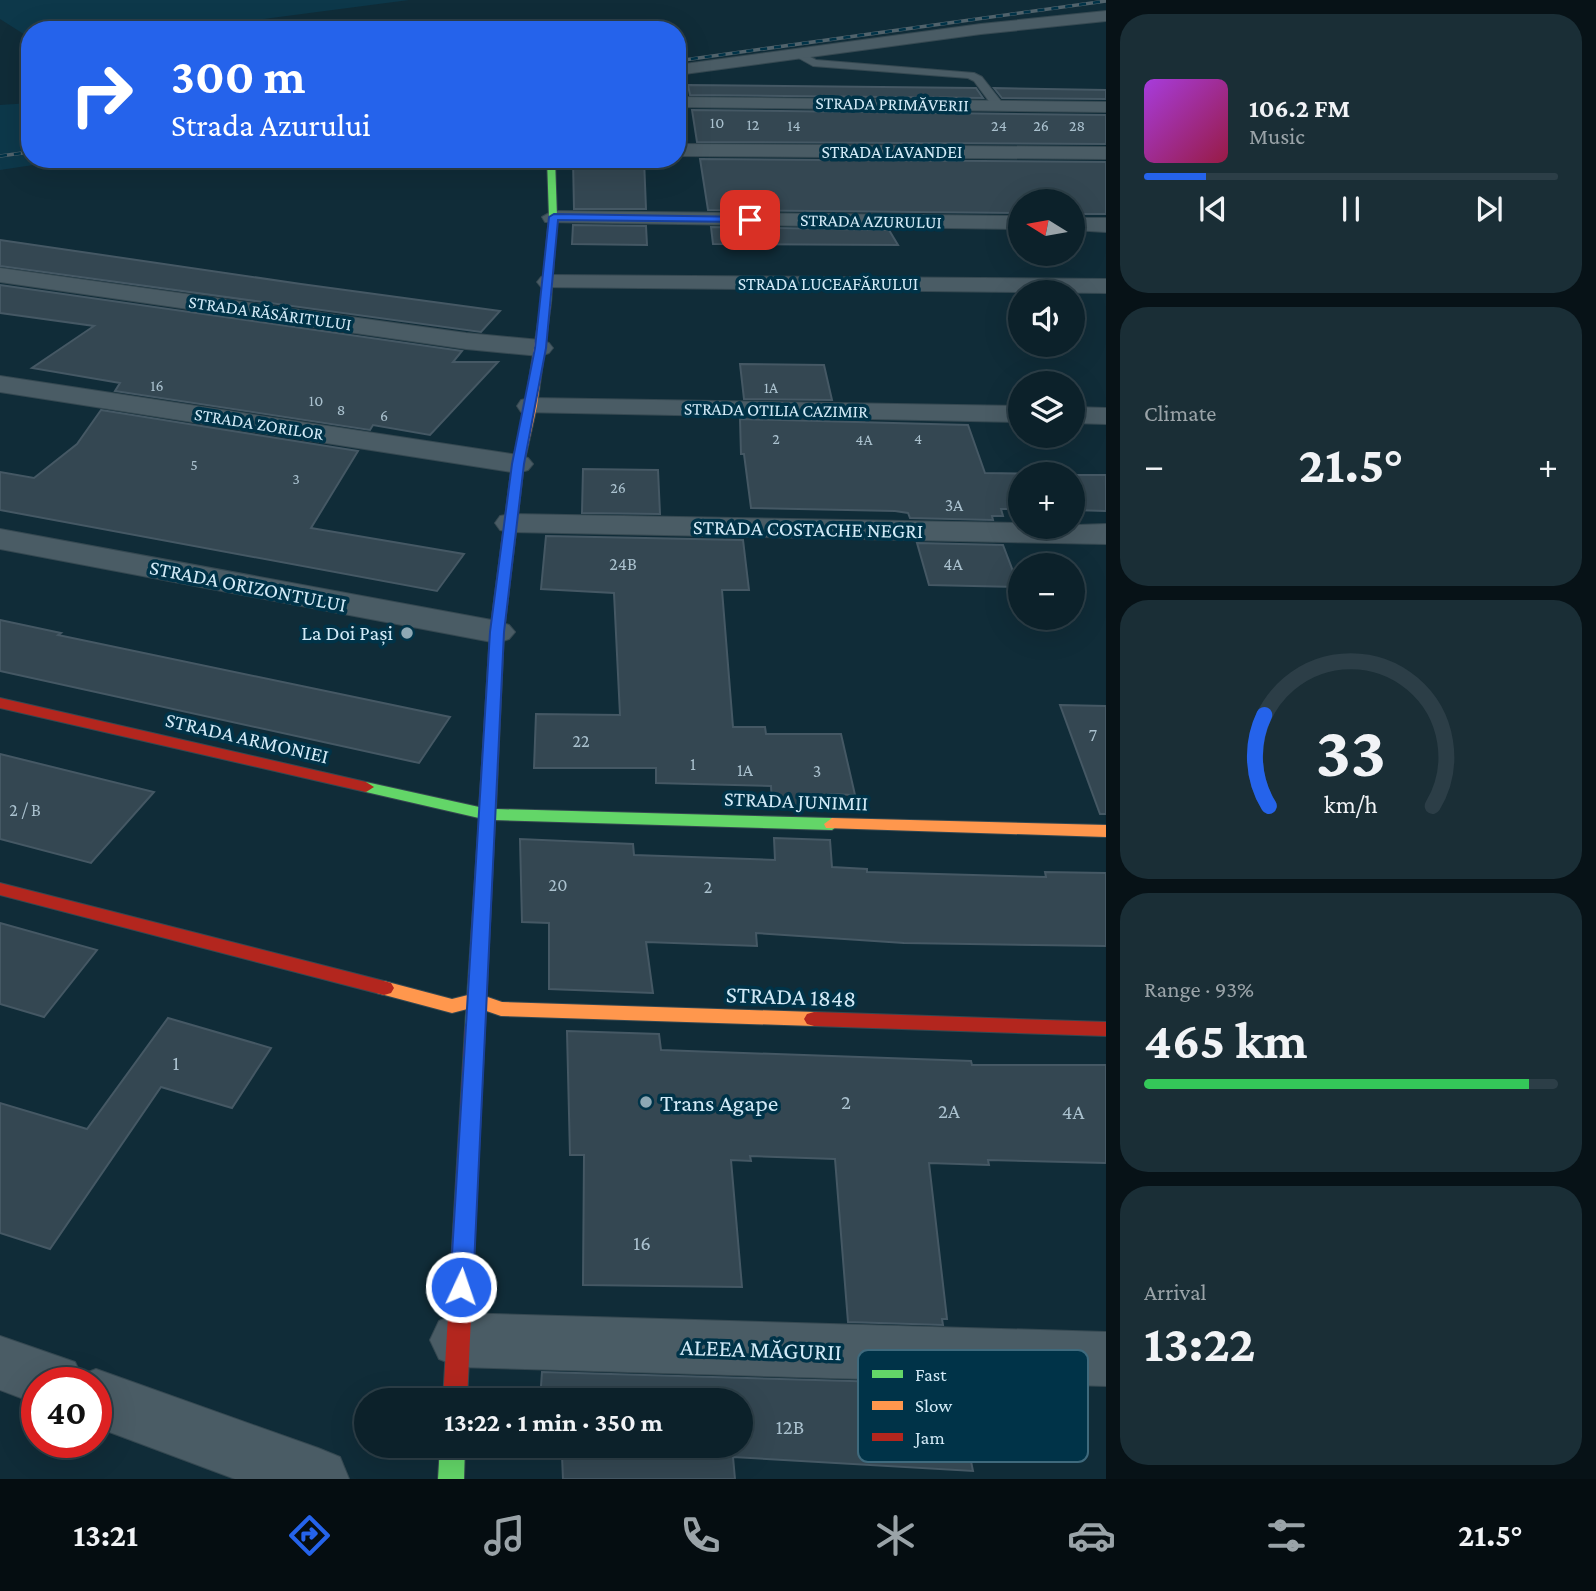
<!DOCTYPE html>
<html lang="en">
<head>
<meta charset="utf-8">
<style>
	:root { --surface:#0c212a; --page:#1a2e36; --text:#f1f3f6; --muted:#9aa3a8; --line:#2c3e47; --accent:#2563eb }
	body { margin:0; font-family:"Crimson Pro",serif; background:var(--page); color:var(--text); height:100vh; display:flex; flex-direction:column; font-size:26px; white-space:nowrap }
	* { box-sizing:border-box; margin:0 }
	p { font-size:23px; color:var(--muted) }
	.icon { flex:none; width:38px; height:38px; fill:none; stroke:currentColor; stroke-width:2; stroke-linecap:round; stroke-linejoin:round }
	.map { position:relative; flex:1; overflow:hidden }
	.details { display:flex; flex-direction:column; gap:14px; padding:14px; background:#071217; width:490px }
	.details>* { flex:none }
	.hud { position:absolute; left:21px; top:21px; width:665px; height:147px; border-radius:28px; box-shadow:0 7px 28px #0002,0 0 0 2px var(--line); background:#2563eb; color:#fff; overflow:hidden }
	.needle { width:46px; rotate:281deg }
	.fabs { position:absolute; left:1008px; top:189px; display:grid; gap:14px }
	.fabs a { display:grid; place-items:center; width:77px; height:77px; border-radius:50%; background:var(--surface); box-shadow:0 7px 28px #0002,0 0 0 2px var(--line); font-size:35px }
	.speed { position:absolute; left:21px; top:1367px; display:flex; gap:14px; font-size:35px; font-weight:700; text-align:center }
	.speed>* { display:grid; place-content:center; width:91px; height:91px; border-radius:50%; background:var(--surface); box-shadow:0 7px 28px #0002,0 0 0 2px var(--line); line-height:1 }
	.speed .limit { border:10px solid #d22; background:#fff; color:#111 }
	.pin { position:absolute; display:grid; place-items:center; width:60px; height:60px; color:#fff; margin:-30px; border-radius:14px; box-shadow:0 4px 10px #0006 }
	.me { position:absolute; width:77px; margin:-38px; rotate:3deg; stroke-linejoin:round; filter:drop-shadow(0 0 5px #0008) }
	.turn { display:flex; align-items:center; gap:24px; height:147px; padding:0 35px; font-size:32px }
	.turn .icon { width:91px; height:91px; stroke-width:2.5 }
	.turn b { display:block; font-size:49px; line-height:60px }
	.big { font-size:52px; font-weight:700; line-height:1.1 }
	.details .widget { flex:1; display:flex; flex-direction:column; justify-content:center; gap:10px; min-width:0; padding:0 24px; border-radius:28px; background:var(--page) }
	.details .dial { align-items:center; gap:0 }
	.dial svg { height:182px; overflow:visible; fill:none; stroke:var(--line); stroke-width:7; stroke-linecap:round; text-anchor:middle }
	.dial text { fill:var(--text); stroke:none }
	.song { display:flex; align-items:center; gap:21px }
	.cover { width:84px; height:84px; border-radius:10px; background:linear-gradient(135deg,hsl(280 70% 55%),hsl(340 70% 35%)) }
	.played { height:7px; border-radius:4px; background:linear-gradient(90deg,var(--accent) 15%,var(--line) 15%) }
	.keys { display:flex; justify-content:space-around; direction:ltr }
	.heat { display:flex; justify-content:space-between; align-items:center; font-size:38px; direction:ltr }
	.charge { height:10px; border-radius:5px; background:linear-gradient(90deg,#34c759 93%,var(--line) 0) }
	.trip { position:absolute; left:354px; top:1388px; width:399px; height:70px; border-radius:35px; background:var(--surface); box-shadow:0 7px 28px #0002,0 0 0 2px var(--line); font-weight:700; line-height:70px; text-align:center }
	.tab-bar { display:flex; height:112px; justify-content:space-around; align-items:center; background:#050d11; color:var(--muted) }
	.tab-bar .icon { width:49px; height:49px }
	.tab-bar .active { color:var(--accent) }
	.tab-bar b { font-size:32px; color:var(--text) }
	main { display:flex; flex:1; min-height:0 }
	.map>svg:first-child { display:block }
</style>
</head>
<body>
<main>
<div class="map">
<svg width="1106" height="1479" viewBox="0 0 1106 1479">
	<rect width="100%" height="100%" fill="#102c38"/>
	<g fill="#0d384a">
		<polygon points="0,0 409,0 180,30 30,30 30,38 0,19"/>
		<polygon points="30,103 30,159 73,159 0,170 0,105"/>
	</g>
	<g fill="#344752" stroke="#455864" stroke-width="2">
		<polygon points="688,85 976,88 983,98 690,95"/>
		<polygon points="994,88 1106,90 1106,99 1002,98"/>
		<polygon points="692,110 1106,115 1106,144 697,142"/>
		<polygon points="573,159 644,159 646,209 574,209"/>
		<polygon points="700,159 1106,162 1106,214 1073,214 1073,201 1020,201 1020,213 708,210"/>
		<polygon points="573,225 646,226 647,245 572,244"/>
		<polygon points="711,227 889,230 898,245 713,244"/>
		<polygon points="0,240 301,284 500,311 481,332 0,266"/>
		<polygon points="0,285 462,351 453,362 498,362 430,435 373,425 370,430 115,391 120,383 32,368 94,326 0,313"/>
		<polygon points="740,364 824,365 832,400 744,399"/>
		<polygon points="101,410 358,451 311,528 464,554 437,591 0,510 0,472 34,478 77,444"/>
		<polygon points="740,419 968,425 985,473 1046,474 1020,474 1020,509 1001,509 1003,516 992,516 993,520 910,518 908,513 895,511 751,508 744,454 741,454"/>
		<polygon points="583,469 658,470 660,514 582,513"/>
		<polygon points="1073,475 1106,475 1106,511 1073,510"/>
		<polygon points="546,536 743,540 749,590 722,590 733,727 765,727 766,734 841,734 855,795 828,794 829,807 772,805 771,786 656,783 656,768 534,768 536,714 620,715 614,593 541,589"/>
		<polygon points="917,543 1003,545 1019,587 929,585"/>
		<polygon points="0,620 61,633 58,635 450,717 419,763 0,671"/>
		<polygon points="1060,705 1106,706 1106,814 1100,814"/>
		<polygon points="0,754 154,792 91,863 0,839"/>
		<polygon points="774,838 830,840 832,867 867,869 867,872 1046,877 1045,872 1106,873 1106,946 904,943 756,933 757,946 646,942 653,993 549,989 549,923 522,922 520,839 633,844 634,855 775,860"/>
		<polygon points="0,923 97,950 44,1017 0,1004"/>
		<polygon points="168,1018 271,1048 232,1108 161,1087 50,1249 0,1233 0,1103 87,1129"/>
		<polygon points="567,1031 659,1034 661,1050 971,1061 972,1065 1106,1065 1106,1163 988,1160 989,1165 929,1163 947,1319 942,1319 943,1325 848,1322 835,1159 750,1156 751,1161 731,1160 742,1287 583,1285 584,1155 570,1155"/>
		<polygon points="542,1372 955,1384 973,1471 733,1457 735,1479 563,1479 562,1456 535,1454 536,1446 740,1446 740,1400 540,1400"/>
	</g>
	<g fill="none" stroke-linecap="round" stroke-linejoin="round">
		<defs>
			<polygon id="lane" points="799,51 816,60 974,73 982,77 1004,105 994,108 974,81 968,78 813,66 795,56 793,54"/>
			<g id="street">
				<polygon points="1106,11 1106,21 981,34 677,75 677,65 981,24"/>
				<polygon points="677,97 1106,102 1106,112 677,107"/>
				<polygon points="677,144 1106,147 1106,159 677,156"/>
				<polygon points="553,211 1020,216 1020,229 545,222 542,217"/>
				<polygon points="1073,218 1106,218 1106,232 1073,230"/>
				<polygon points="0,268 466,333 540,340 549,343 553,348 549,353 540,356 466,349 0,282"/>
				<polygon points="549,275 1106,279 1106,293 541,287 537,282 541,277"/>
				<polygon points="0,376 518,455 528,458 533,464 528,470 518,473 0,392"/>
				<polygon points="531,398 1020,406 1020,422 521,412 517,406 521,400"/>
				<polygon points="1073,407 1106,408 1106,424 1073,423"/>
				<polygon points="511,514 1020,523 1020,527 1106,524 1106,544 511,532 500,530 495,523 500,516"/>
				<polygon points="0,529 497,621 509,625 515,632 509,639 497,643 0,549"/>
				<polygon points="459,1313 1106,1332 1106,1386 459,1367 439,1359 430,1340 439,1321"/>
				<polygon points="0,1336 75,1362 81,1375 96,1369 318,1448 340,1457 349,1479 235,1479 96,1427 96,1382 37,1382 37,1404 0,1390"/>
			</g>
			<g id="fast">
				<polygon points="547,159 555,159 557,217 551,303 546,306 541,303 549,217"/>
				<polygon points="490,759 498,764 496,809 832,818 840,824 832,830 495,820 485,1028 482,1033 475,1035 468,1033 465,1028 479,818 366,792 358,787 366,782 479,807 482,764"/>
				<polygon points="440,1446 465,1446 464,1479 438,1479"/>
			</g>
			<g id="slow">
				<polygon points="546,300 551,303 537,406 524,464 504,632 498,764 490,769 482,764 490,632 512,464 525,406 541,303"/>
				<polygon points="832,818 1106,825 1106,837 826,828 824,824"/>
				<polygon points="384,981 452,999 476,993 502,1002 814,1012 821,1014 824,1019 821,1024 814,1026 501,1016 475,1007 452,1013 377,993 374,988 377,983"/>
			</g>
			<g id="jam">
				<polygon points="0,698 366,782 374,787 366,792 0,708"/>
				<polygon points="0,883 384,981 391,983 394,988 391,993 384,995 0,895"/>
				<polygon points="814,1012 1106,1022 1106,1036 814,1026 807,1024 804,1019 807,1014"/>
				<polygon points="475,1021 482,1023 485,1028 467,1400 443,1400 465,1028 468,1023"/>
			</g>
		</defs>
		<use href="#lane" stroke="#354851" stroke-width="2"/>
		<use href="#street" stroke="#354851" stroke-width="2"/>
		<use href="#fast" stroke="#354851" stroke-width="2"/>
		<use href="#slow" stroke="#354851" stroke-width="2"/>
		<use href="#jam" stroke="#354851" stroke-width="2"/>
		<use href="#lane" fill="#4a5c65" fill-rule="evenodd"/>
		<use href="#street" fill="#4a5c65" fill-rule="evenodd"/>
		<use href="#fast" fill="#63d668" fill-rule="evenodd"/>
		<use href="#slow" fill="#ff974d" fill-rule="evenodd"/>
		<use href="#jam" fill="#b3261e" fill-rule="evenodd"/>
		<defs>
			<g id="rail">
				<polyline points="677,61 1106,1"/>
				<polyline points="0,156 30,152"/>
			</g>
		</defs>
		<use href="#rail" stroke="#51636c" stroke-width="3.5"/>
		<use href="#rail" stroke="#003348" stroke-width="2.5" stroke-dasharray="7" stroke-linecap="butt"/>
	</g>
	<polygon fill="#2563eb" stroke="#184099" stroke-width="2" points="554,214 750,217 755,220 750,222 558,220 546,348 524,464 504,632 473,1287 470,1295 461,1298 453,1295 450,1287 490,632 512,464 535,348 549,217"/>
	<g fill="#8ea8b4" stroke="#003348" stroke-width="2.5">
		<circle cx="407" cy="633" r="7"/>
		<circle cx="646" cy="1102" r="7"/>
	</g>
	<g text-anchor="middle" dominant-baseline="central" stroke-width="7" stroke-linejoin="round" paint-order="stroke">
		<g font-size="16" fill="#aac1ce">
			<text x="717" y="122">10</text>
			<text x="753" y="124">12</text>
			<text x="794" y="125">14</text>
			<text x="999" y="125">24</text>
			<text x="1041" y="125">26</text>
			<text x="1077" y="125">28</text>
			<text x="157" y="385">16</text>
			<text x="771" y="387">1A</text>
			<text x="316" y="400">10</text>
			<text x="341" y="409">8</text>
			<text x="384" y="415">6</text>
			<text x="776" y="438">2</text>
			<text x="918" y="438">4</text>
			<text x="864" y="439">4A</text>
			<text x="194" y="464">5</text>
			<text x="296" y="478">3</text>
			<text x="618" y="487">26</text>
		</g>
		<g font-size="18" fill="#d2eaf7" stroke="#003348">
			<text transform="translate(892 104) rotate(1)">STRADA PRIMĂVERII</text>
			<text x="892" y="152">STRADA LAVANDEI</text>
			<text transform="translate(871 221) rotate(1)">STRADA AZURULUI</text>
			<text x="828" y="284">STRADA LUCEAFǍRULUI</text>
			<text transform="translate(270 313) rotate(8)">STRADA RĂSĂRITULUI</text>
			<text transform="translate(776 410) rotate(1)">STRADA OTILIA CAZIMIR</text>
			<text transform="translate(259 424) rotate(9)">STRADA ZORILOR</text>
		</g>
		<g font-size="18" fill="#aac1ce">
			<text x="954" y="505">3A</text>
			<text x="623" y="564">24B</text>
			<text x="953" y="564">4A</text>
			<text x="1093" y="735">7</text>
			<text x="581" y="741">22</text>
			<text x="693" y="764">1</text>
			<text x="745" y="770">1A</text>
			<text x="817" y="771">3</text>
			<text x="25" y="810">2 / B</text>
			<text x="558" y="885">20</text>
			<text x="708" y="887">2</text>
		</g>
		<g font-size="21" fill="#d2eaf7" stroke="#003348">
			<text transform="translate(808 529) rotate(1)">STRADA COSTACHE NEGRI</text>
			<text transform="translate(248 586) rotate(11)">STRADA ORIZONTULUI</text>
			<text transform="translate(247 738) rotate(13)">STRADA ARMONIEI</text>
			<text transform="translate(796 801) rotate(2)">STRADA JUNIMII</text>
		</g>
		<g font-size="21" fill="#d2eaf7" stroke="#003348" text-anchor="end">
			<text x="393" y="633">La Doi Pași</text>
		</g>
		<g font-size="21" fill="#aac1ce">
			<text x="176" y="1063">1</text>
			<text x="846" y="1102">2</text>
			<text x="949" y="1111">2A</text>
			<text x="1073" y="1112">4A</text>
			<text x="642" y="1243">16</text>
			<text x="790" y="1427">12B</text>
		</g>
		<g font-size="24" fill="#d2eaf7" stroke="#003348">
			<text transform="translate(791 996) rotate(2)">STRADA 1848</text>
			<text transform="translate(761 1349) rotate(2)">ALEEA MĂGURII</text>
		</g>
		<g font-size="24" fill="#d2eaf7" stroke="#003348" text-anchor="start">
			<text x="660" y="1102">Trans Agape</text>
		</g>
	</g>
	<rect x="858" y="1350" width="230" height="112" rx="10" fill="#003348" stroke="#3f6a7d" stroke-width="2"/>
	<rect x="872" y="1370" width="31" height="8" fill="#63d668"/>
	<rect x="872" y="1401" width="31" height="9" fill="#ff974d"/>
	<rect x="872" y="1433" width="31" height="8" fill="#b3261e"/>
	<g font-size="19" fill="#d2eaf7">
		<text x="915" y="1381">Fast</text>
		<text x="915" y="1412">Slow</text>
		<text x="915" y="1444">Jam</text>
	</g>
</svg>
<div class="fabs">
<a><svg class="needle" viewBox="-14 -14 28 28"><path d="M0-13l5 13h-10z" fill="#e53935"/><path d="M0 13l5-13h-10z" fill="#9aa3a8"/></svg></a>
<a><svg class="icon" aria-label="sound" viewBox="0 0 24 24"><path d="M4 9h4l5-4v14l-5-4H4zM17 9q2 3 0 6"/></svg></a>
<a><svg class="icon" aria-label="layers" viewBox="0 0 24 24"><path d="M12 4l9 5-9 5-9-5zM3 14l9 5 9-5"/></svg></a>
<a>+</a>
<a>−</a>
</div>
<div class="speed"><div class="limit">40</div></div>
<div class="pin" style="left:750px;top:220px;background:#d93025"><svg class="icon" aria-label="arrive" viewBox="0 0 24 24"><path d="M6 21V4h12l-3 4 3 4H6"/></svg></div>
<svg class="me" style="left:461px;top:1287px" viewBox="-20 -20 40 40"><circle r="17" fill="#2563eb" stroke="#fff" stroke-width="3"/><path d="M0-11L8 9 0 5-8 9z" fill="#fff"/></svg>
<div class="trip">13:22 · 1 min · 350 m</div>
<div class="hud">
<div class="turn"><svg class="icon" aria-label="right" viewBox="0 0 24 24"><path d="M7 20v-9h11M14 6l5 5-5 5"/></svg><div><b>300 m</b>Strada Azurului</div></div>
</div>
</div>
<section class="details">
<div class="widget">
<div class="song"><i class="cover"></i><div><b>106.2 FM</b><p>Music</p></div></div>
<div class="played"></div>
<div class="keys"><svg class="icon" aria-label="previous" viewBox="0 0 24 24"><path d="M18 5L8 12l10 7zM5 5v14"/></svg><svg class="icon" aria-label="pause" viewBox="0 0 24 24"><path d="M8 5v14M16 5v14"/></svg><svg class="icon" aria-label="next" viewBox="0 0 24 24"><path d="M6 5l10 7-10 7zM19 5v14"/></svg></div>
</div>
<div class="widget"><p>Climate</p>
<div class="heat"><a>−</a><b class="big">21.5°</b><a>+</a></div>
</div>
<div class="widget dial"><svg viewBox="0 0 100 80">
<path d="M14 69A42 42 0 1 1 86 69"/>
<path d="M14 69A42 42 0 0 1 12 29" stroke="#2563eb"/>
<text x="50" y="56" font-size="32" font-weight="700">33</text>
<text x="50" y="72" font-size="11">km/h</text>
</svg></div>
<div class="widget"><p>Range · 93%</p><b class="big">465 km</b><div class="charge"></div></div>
<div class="widget"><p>Arrival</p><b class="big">13:22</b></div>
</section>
</main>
<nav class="tab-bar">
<b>13:21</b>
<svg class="icon active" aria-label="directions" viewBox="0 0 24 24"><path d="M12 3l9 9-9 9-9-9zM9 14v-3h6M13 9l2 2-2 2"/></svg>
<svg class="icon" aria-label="music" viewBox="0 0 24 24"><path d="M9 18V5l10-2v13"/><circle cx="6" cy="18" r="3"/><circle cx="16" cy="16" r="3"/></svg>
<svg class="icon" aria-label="phone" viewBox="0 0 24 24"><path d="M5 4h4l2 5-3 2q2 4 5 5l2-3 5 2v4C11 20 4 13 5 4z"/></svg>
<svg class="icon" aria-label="climate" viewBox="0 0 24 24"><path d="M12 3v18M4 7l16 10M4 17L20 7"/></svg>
<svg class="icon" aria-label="car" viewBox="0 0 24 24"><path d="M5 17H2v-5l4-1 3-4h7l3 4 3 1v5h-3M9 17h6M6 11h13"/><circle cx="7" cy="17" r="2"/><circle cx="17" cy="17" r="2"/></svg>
<svg class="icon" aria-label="filters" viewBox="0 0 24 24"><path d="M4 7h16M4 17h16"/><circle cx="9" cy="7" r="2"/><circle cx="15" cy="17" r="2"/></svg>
<b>21.5°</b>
</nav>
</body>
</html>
